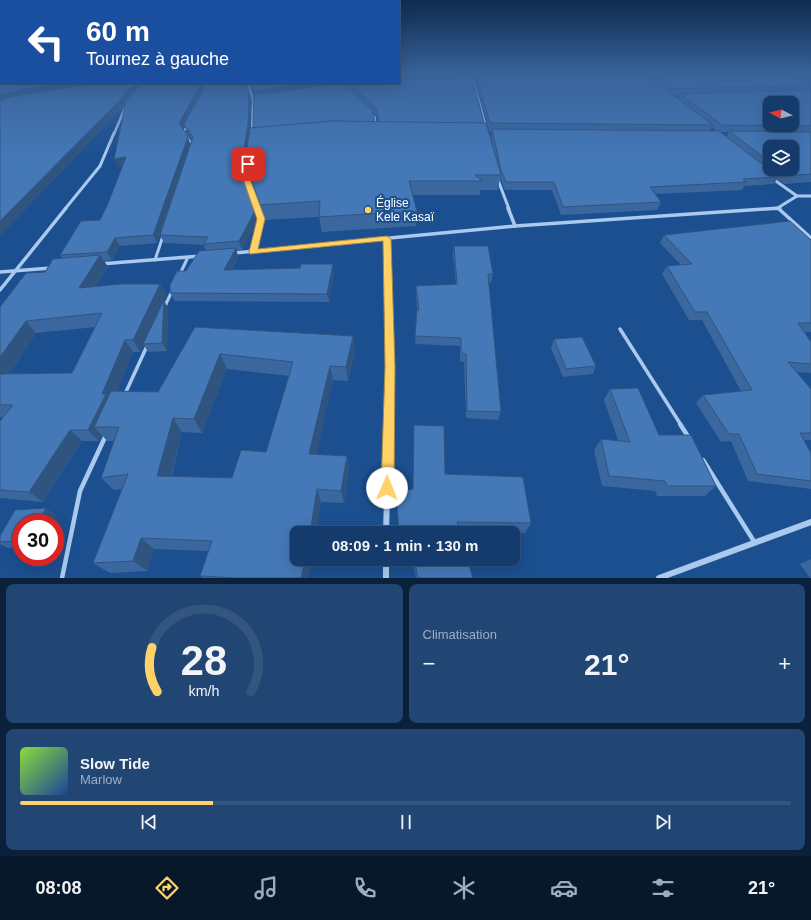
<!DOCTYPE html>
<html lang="fr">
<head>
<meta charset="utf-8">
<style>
	:root { --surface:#143b6b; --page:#214673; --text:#f1f3f6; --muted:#9dadc1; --line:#33557e; --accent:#ffd166 }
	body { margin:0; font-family:Arial,sans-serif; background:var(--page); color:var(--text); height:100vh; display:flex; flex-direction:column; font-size:15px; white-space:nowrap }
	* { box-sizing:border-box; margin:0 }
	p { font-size:13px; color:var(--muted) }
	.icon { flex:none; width:22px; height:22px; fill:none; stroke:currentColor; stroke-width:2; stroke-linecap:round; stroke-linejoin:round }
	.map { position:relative; height:578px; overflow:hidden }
	.sheet { display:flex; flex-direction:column; gap:6px; padding:6px; background:#0b203b; flex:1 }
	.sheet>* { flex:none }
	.guide { position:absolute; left:0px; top:0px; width:400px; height:84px; box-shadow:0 4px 16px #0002,0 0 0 1px var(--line); background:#1a4fa0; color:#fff; overflow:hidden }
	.needle { width:26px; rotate:277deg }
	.controls { position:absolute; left:763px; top:96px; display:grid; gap:8px }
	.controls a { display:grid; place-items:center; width:36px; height:36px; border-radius:8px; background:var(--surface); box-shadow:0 4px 16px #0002,0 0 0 1px var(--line); font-size:20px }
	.speed { position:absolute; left:12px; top:514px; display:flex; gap:8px; font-size:20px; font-weight:700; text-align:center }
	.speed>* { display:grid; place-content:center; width:52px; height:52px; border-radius:50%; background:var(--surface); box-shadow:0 4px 16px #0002,0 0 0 1px var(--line); line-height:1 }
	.speed .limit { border:6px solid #d22; background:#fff; color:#111 }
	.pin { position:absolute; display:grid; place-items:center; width:34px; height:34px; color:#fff; margin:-17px; border-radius:8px; box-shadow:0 2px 6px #0006 }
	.me { position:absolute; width:44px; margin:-22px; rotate:1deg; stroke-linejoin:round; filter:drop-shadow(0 0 3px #0008) }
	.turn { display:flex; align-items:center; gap:14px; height:84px; padding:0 20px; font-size:18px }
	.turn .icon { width:52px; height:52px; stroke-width:2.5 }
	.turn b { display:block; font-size:28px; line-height:34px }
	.big { font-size:30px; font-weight:700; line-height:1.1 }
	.sheet .tile { flex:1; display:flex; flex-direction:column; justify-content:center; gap:6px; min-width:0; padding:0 14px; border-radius:8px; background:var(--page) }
	.sheet .dial { align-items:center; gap:0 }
	.dial svg { height:104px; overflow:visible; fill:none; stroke:var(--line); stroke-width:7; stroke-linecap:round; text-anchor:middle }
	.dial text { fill:var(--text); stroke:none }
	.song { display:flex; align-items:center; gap:12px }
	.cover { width:48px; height:48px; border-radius:6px; background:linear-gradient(135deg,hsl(90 70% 55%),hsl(220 70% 35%)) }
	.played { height:4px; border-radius:2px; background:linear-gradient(90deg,var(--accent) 25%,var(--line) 25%) }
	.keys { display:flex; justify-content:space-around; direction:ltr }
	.heat { display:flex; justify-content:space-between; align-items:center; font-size:22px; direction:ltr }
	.sheet .tiles { flex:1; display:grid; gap:6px; grid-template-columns:1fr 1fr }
	.tile:last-child { grid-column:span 2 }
	.trip { position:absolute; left:290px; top:526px; width:230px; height:40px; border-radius:8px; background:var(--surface); box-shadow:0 4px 16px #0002,0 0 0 1px var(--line); font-weight:700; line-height:40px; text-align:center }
	.dock { display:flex; height:64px; justify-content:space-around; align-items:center; background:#08182b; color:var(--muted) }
	.dock .icon { width:28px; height:28px }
	.dock .selected { color:var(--accent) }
	.dock b { font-size:18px; color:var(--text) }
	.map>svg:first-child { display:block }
</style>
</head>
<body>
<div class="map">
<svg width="811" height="578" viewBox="0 0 811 578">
	<rect width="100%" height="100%" fill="#1b4f8f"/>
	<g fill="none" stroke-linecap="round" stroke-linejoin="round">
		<g stroke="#a9c9ee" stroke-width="1.5">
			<polyline points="371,113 375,117 376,126"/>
			<polyline points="186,134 184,131 187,126"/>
		</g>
		<polyline stroke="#a9c9ee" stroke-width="2" points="185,133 192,145"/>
		<g stroke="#a9c9ee" stroke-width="3">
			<polyline points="155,260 163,236"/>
			<polyline points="180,274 188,257"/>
			<polyline points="166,304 172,291"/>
		</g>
		<g stroke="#a9c9ee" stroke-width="3.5">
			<polyline points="165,306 166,303"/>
			<polyline points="620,329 681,425"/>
			<polyline points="125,394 147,346"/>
		</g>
		<g stroke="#a9c9ee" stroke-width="4.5">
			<polyline points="680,424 689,438"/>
			<polyline points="703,460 755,543"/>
			<polyline points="62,578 80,491 106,435"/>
		</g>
		<g stroke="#a9c9ee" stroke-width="2.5">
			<polyline points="473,79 486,127"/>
			<polyline points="248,83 253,100 252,134"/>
			<polyline points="114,134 127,103"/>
		</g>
		<g stroke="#a9c9ee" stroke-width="3">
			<polyline points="248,164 246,176 258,209"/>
			<polyline points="773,179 797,196"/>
			<polyline points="498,180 509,209"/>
			<polyline points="65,209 100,166 114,133"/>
			<polyline points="776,209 797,196 811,196"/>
		</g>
		<g stroke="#a9c9ee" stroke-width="3.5">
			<polyline points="508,208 515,226"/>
			<polyline points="779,209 811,238"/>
			<polyline points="387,239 389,304"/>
			<polyline points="253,252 261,219 257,208"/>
			<polyline points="234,253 515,226 780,208"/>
			<polyline points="100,264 201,256"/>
			<polyline points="0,272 51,268"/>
			<polyline points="0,290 66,208"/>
		</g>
		<polyline stroke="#a9c9ee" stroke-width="4.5" points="389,303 390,367 389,425"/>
		<g stroke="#a9c9ee" stroke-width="6">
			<polyline points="386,533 389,424"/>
			<polyline points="386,559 386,578"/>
			<polyline points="659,578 811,522"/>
		</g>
	</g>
	<g fill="#3a679d" fill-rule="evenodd">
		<path d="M 0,75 L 249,94 L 250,100 L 249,132 L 243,175 L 258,219 L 242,250 L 236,250 L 238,256 L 232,270 L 334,273 L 329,302 L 175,301 L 170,293 L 186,271 L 206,251 L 204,245 L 164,243 L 160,235 L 157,243 L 120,246 L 112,260 L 104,261 L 108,267 L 96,286 L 160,284 L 167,296 L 164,301 L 168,308 L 167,351 L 148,352 L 144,345 L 140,352 L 133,352 L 117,391 L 158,392 L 195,327 L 353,336 L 355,351 L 348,381 L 333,380 L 316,454 L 347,456 L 349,469 L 344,503 L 321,502 L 308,578 L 203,578 L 200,576 L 208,551 L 154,549 L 147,571 L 110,573 L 93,563 L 122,489 L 114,490 L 101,478 L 114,441 L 107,441 L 102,435 L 99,441 L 82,441 L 43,502 L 0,498 L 0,421 L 3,417 L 0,417 L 0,307 L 62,258 L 60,255 L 100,220 L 107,206 L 123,166 L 118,167 L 126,103 L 123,107 L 0,236 ZM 185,125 L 187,131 L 192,140 L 190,144 L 188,137 L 183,129 ZM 96,327 L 72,373 L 9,374 L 36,333 ZM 227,369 L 289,376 L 266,452 L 232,478 L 172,476 L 182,432 L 202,433 Z"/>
		<path d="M 399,75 L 411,75 L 411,78 L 415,78 L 412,75 L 811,75 L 811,182 L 784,184 L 777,179 L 774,184 L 744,186 L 742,190 L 655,194 L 661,202 L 657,210 L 561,215 L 552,190 L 505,190 L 500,178 L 498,190 L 480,190 L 480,195 L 413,195 L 417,211 L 416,226 L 322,232 L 319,217 L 264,220 L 249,176 L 245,161 L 253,128 L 254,95 L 251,83 L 399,83 ZM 473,76 L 475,78 L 477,78 L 477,82 L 489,131 L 492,131 L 491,137 L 494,151 L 484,123 L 472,77 ZM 348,84 L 349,88 L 344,85 ZM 673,95 L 680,95 L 678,99 ZM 373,112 L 377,116 L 378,122 L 374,122 ZM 712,127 L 717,131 L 710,131 ZM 721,132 L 729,132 L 726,137 ZM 770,147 L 792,169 L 770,169 Z"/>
		<polygon points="664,235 811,240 811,332 804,332 811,342 811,373 796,372 811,389 811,440 804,440 811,453 811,489 748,481 731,441 721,442 696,403 703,395 741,391 702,320 689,320 662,274 667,266 681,265 660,243"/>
		<polygon points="454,246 493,274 491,283 488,282 501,412 498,420 466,418 464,362 460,361 460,346 415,344 417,310 416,294 416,286 456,284 453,254"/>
		<polygon points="554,339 596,366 593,374 563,377 551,348"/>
		<polygon points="610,389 659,435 716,486 705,496 657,496 655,491 602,486 594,450 601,439 618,440 604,400"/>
		<polygon points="445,474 531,523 525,533 460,532 460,533 399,533 396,491 413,489"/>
		<polygon points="46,508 56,515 52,523 21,523 21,547 8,548 0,544 0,536 15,510"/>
		<polygon points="412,559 467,559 473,578 416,578"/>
		<polygon points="811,559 811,578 810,578 800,564"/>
	</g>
	<g fill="#305480">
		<polygon points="399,75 411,75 411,80 399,81"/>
		<polygon points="62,83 104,83 0,102 0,95 21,90"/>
		<polygon points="136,83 149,83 130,97 123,107 0,236 0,221 127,90"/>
		<polygon points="202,83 211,83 205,87 182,130 179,123"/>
		<polygon points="309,83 348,83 348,84 255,97 254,91"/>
		<polygon points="249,94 250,100 249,132 243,176 241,168"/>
		<polygon points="188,137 190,144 157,243 153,235"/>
		<polygon points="126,157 130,165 118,167 114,159"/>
		<polygon points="255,211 258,219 242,250 239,241"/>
		<polygon points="115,238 120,246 112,260 107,252"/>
		<polygon points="236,248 238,256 227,278 224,270"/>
		<polygon points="100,255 108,267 88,300 79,288"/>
		<polygon points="333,264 334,273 329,302 327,294"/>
		<polygon points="160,284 167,296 164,301 168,308 167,351 162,343 143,344 144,345 140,352 133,340"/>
		<polygon points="26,321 36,333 2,384 0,382 0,357"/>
		<polygon points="353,336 355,351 348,381 346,367"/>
		<polygon points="125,340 133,352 113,402 94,427 102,435 99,441 88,430 102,394"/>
		<polygon points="220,354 227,369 202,433 194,419"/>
		<polygon points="330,366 333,380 314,467 309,454"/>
		<polygon points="173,418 182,432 168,488 157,476"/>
		<polygon points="70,430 82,441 43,502 29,492"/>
		<polygon points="347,456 349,469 344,503 341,491"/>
		<polygon points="317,489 321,502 316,533 310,533"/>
		<polygon points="46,508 56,515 52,523 39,523"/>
		<polygon points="141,538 154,549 147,571 133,561"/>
		<polygon points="305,559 312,559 308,578 301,578"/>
	</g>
	<g fill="#4478b7" stroke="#305480" fill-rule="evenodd">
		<polygon points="0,75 1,75 1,83 62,83 21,90 0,95"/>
		<polygon points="515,75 646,75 713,125 490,123 477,76"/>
		<polygon points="655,75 792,75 811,83 811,85 674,89"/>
		<polygon points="805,75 811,75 811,77"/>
		<polygon points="472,76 484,123 379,122 377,109 349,83 399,83 399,79"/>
		<polygon points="96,83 136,83 127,90 120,100 0,221 0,100 22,95"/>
		<polygon points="146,83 202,83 179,123 188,137 153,235 115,238 107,252 60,255 81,221 100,220 107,206 126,157 114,159 126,101 137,89"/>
		<polygon points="207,83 245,83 249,94 248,125 241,168 255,211 239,241 204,244 208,237 160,235 193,137 184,124"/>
		<polygon points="251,83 309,83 254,91"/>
		<polygon points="343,83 373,111 374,122 332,121 253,128 254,95"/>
		<path d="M 811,90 L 811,126 L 722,125 L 681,94 ZM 770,103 L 792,103 L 792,125 L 770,125 Z"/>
		<polygon points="332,121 486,123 501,175 475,175 482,181 409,181 417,211 319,217 320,201 260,205 245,161 250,128"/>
		<polygon points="492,129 719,131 779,177 743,179 746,182 650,187 661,202 563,207 554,182 506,182 501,170"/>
		<polygon points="729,131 811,132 811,174 789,176 780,169 792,169 792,147 770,147 770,162"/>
		<polygon points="790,221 811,240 811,323 798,323 811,342 811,364 788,362 811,389 811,433 800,433 811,453 811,481 757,474 739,434 729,434 703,395 752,390 707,312 695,312 667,266 692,264 664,235"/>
		<polygon points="454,246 488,246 493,274 488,274 501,412 467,411 466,354 461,353 461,338 415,336 417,310 419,310 416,286 457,284"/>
		<polygon points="236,248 224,270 300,268 301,264 333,264 327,294 170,293 170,285 177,271 186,271 199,251"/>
		<polygon points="100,255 79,288 121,284 160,284 133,340 125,340 102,394 106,394 88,430 70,430 29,492 0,490 0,421 13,405 0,405 0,374 72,373 102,313 26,321 0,357 0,307 26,273 45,272 53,259"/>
		<polygon points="164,300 162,343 143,344"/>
		<path d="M 195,327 L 353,336 L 346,367 L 330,366 L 309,454 L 347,456 L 341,491 L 317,489 L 310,533 L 297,533 L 297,559 L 305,559 L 301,578 L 236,578 L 200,576 L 212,541 L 141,538 L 133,561 L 93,563 L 128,474 L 101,478 L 119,427 L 94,427 L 111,391 L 158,392 ZM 220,354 L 293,362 L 266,452 L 241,450 L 232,478 L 157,476 L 173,418 L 194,419 Z"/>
		<polygon points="582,337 596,366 566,369 554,339"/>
		<polygon points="638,388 659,435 691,435 716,486 667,486 665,481 609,476 601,439 630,442 610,389"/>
		<polygon points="414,425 444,426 445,474 523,477 531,523 457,522 460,533 399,533 396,491 413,489"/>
		<polygon points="46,508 39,523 21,523 21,541 0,542 0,536 15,510"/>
		<polygon points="414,559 467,559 473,578 418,578"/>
	</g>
	<linearGradient id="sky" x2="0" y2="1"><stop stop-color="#0f2b4f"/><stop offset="0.48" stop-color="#39639b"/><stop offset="1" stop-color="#39639b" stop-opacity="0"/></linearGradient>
	<rect width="811" height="155" fill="url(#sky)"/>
	<polygon fill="#ffd166" stroke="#a68842" points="248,162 251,164 249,176 265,219 258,249 387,236 391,239 395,367 394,488 392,492 387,494 383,492 381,488 385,367 383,241 250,254 249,252 257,219 242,176 244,164"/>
	<circle fill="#ffd166" stroke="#1b4f8f" stroke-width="1.5" cx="368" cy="210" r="4"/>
	<g text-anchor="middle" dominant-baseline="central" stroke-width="4" stroke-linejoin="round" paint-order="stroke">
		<g font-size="12" fill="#fff" stroke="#1b4f8f" text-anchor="start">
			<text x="376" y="203">Église<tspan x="376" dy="14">Kele Kasaï</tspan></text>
		</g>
	</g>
</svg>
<div class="controls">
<a><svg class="needle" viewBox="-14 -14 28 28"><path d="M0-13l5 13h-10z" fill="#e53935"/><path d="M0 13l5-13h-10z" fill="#9dadc1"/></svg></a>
<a><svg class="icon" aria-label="layers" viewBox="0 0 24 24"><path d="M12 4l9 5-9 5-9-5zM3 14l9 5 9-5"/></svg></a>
</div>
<div class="speed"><div class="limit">30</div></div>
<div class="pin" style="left:248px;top:164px;background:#d93025"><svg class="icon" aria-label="arrive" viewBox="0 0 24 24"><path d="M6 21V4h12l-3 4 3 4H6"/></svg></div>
<svg class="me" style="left:387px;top:488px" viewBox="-20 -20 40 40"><circle r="19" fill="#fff"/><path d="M0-13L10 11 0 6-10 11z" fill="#ffd166"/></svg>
<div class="trip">08:09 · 1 min · 130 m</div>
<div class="guide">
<div class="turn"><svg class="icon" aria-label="left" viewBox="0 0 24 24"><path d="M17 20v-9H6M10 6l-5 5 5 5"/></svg><div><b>60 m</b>Tournez à gauche</div></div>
</div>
</div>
<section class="sheet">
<div class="tiles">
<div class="tile dial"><svg viewBox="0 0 100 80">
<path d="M14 69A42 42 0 1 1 86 69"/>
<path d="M14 69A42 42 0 0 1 10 35" stroke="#ffd166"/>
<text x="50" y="56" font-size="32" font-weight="700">28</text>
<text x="50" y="72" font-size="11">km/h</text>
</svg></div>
<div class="tile"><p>Climatisation</p>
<div class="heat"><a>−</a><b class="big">21°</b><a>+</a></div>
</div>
<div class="tile">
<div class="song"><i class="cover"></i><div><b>Slow Tide</b><p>Marlow</p></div></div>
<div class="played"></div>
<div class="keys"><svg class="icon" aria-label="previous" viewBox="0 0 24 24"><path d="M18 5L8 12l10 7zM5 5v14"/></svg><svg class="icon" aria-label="pause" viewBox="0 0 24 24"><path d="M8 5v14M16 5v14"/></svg><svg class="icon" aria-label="next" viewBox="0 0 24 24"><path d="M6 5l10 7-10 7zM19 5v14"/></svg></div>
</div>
</div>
</section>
<nav class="dock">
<b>08:08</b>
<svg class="icon selected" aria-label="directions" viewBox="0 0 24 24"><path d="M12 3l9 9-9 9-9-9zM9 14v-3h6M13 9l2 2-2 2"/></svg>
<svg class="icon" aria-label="music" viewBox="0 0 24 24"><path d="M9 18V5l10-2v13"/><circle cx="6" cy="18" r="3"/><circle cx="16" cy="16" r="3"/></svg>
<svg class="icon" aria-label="phone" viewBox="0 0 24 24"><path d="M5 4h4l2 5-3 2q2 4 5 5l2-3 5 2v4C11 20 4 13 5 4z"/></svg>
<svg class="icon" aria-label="climate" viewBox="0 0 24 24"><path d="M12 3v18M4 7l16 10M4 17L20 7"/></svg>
<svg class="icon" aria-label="car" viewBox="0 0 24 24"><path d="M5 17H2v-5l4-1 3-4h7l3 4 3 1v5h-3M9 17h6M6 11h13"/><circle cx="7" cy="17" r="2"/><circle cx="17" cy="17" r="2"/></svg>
<svg class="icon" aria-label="filters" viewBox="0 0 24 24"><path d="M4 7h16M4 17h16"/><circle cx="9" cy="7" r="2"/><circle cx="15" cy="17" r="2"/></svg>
<b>21°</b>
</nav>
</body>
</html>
